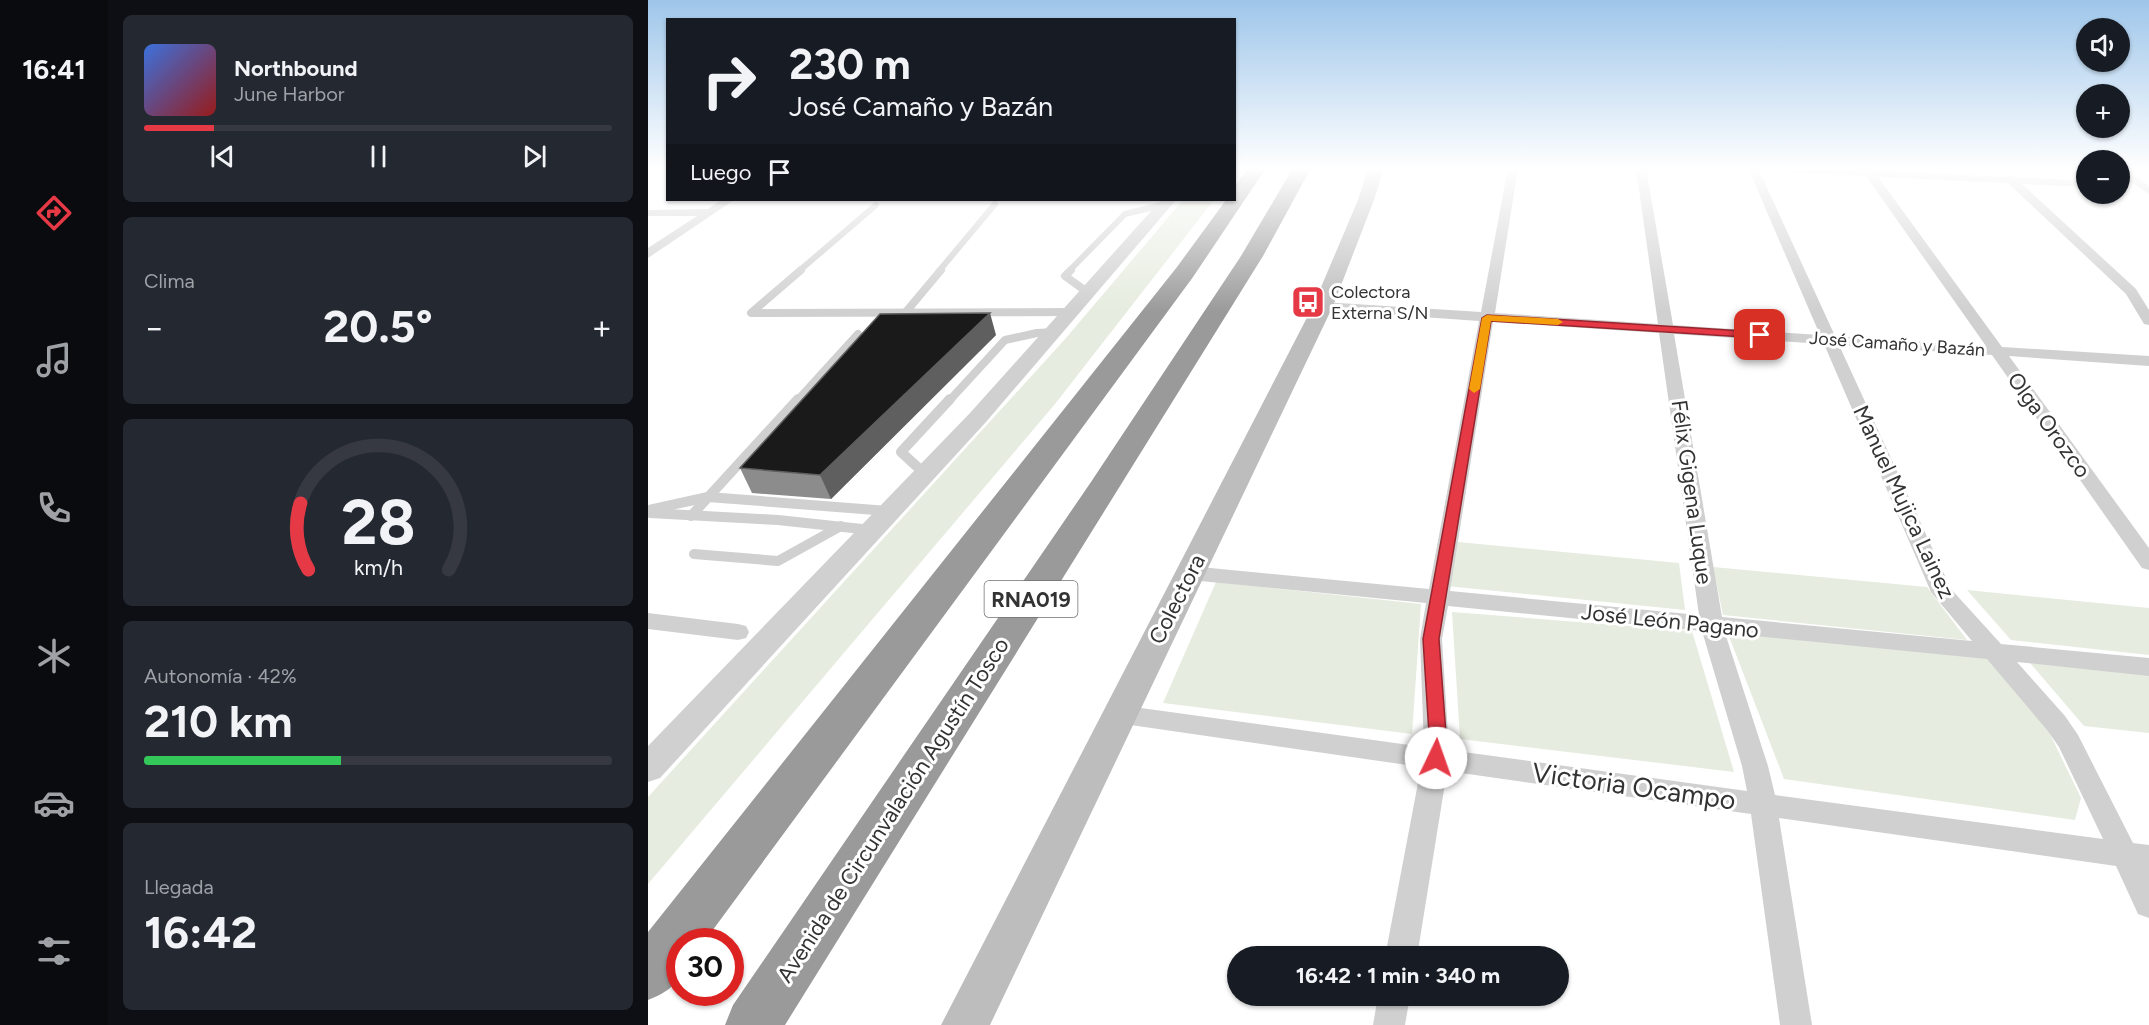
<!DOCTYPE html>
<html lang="es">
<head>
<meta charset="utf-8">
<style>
	:root { --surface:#171b24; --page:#242831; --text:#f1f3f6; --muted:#9ea1a6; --line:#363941; --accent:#e63946 }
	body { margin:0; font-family:Figtree,sans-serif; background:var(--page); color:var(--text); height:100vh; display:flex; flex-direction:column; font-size:22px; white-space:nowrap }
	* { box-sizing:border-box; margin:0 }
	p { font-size:20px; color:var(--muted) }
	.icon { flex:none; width:33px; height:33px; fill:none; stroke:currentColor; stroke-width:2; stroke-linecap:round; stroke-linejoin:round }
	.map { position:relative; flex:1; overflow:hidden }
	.panel { display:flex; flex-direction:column; gap:15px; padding:15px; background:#0d0f14; width:540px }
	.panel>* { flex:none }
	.top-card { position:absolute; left:18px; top:18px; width:570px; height:183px; border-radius:0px; box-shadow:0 2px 4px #0004; background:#171b24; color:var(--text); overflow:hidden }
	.buttons { position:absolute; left:1428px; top:18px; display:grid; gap:12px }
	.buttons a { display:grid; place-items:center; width:54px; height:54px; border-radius:50%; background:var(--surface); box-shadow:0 2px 4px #0004; font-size:30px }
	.speed { position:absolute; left:18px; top:928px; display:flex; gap:12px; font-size:30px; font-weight:700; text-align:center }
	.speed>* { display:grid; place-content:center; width:78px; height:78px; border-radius:50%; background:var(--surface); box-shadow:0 2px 4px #0004; line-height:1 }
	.speed .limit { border:9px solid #d22; background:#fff; color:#111 }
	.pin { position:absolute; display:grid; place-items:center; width:51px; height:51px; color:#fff; margin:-26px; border-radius:12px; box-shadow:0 3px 9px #0006 }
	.me { position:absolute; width:66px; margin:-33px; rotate:3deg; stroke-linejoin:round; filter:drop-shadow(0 0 4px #0008) }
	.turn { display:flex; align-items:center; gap:21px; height:126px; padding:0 24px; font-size:27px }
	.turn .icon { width:78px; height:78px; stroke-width:2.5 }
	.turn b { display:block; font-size:42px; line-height:51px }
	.then { display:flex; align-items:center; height:57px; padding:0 24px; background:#0003; gap:12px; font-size:22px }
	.big { font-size:45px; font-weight:700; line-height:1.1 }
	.panel .widget { flex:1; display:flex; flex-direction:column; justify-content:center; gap:9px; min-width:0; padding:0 21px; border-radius:9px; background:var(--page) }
	.panel .dial { align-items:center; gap:0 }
	.dial svg { height:156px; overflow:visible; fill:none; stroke:var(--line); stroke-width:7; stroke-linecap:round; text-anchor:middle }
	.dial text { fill:var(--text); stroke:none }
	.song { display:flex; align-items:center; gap:18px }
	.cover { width:72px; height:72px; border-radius:9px; background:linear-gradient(135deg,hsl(220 70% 55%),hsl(0 70% 35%)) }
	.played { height:6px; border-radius:3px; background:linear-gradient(90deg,var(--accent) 15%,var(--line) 15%) }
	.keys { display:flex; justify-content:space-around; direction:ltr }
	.heat { display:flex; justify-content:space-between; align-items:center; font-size:33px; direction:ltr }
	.charge { height:9px; border-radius:4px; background:linear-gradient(90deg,#34c759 42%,var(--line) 0) }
	.trip { position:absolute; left:579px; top:946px; width:342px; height:60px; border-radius:30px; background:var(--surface); box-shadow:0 2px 4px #0004; font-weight:700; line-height:60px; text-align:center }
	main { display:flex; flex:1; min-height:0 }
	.tab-bar { display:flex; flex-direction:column; width:108px; justify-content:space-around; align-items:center; background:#090b0e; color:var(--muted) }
	.tab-bar .icon { width:42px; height:42px }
	.tab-bar .current { color:var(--accent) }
	.tab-bar b { font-size:27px; color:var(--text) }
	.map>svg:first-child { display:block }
</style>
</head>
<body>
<main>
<nav class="tab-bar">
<b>16:41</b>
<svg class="icon current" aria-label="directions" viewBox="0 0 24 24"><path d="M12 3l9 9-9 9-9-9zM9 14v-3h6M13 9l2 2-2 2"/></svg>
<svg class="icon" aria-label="music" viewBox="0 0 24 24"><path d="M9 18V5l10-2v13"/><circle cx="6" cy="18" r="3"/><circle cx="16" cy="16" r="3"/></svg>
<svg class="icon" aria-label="phone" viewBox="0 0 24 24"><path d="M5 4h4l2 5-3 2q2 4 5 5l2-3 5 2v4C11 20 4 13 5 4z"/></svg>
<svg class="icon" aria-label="climate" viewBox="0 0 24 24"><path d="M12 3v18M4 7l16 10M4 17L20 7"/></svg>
<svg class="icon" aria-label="car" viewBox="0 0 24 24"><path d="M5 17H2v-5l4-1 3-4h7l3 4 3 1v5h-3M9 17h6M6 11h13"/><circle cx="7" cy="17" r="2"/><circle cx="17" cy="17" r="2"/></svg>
<svg class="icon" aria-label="filters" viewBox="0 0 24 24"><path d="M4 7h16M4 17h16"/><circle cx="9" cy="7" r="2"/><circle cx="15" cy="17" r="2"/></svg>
</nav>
<section class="panel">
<div class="widget">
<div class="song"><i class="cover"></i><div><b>Northbound</b><p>June Harbor</p></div></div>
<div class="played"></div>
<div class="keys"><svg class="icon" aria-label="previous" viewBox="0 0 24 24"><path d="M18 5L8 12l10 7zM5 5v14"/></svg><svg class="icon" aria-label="pause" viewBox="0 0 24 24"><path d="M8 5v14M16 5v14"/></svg><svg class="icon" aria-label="next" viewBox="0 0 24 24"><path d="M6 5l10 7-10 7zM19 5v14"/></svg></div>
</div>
<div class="widget"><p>Clima</p>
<div class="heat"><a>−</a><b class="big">20.5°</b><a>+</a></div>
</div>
<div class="widget dial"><svg viewBox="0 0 100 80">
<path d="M14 69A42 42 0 1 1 86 69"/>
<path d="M14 69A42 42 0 0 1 10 35" stroke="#e63946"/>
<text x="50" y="56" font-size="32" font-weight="700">28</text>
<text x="50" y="72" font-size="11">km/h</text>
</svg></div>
<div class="widget"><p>Autonomía · 42%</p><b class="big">210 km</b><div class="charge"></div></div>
<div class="widget"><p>Llegada</p><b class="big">16:42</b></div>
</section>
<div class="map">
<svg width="1501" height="1025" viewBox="0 0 1501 1025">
	<rect width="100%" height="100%" fill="#fff"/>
	<g fill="#e6ecdf">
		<polygon points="535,200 566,200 407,404 0,884 0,797 418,338"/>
		<polygon points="810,542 1031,563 1037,610 799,586"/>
		<polygon points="1065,567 1279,587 1319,640 1075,615"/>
		<polygon points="568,582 773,604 764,734 515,703"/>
		<polygon points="1319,590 1501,608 1501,655 1363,640"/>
		<polygon points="804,612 1044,631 1086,772 812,739"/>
		<polygon points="1079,631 1343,658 1398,726 1433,798 1427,820 1136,779"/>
		<polygon points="1382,663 1501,675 1501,733 1436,726"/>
	</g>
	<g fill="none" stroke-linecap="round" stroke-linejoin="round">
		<g stroke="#d0d0d0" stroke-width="6">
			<polyline points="151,271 228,205"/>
			<polyline points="291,271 347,204"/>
			<polyline points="421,271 477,214 518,204"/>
		</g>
		<g stroke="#d0d0d0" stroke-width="8">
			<polyline points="153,270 103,313 425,312"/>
			<polyline points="423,270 417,276 442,294"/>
			<polyline points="257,313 293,270"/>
			<polyline points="149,401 210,334"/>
			<polyline points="301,401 357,340 389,333 407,332"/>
		</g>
		<g stroke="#d0d0d0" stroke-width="10">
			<polyline points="277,474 253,452 302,399"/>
			<polyline points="0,510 60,497 240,511"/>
			<polyline points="2,513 130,520 223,530"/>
			<polyline points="43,516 150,399"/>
			<polyline points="46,554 130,561 193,526"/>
		</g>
		<g fill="#d0d0d0" fill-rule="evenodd">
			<path d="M 860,168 L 870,168 L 847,313 L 1010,324 L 988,168 L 998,168 L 1025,325 L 1172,335 L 1100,168 L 1110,168 L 1187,336 L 1338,346 L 1218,176 L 1120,171 L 1115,168 L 1223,168 L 1225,170 L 1357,177 L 1361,175 L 1366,177 L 1438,181 L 1438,187 L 1374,184 L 1488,289 L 1501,310 L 1501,325 L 1496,324 L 1478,294 L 1360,183 L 1230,177 L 1354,347 L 1501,356 L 1501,366 L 1361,356 L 1501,548 L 1501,570 L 1494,568 L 1344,355 L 1191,345 L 1303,589 L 1353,644 L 1501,658 L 1501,676 L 1369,662 L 1417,716 L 1430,735 L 1485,843 L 1501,845 L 1501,918 L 1490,914 L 1468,866 L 1131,818 L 1164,1025 L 1132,1025 L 1103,814 L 799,771 L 769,957 L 737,957 L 773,767 L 462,722 L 459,715 L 462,708 L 471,705 L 776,747 L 772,639 L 778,603 L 542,580 L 535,578 L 531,573 L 535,568 L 542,566 L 781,589 L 831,321 L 675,310 L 668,306 L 675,302 L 833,312 ZM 845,322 L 1011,333 L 1051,615 L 802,591 ZM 1026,334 L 1176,344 L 1283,592 L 1324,641 L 1074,617 ZM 800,606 L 1054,631 L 1094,766 L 1099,791 L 801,750 L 794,639 ZM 1077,633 L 1339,659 L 1399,730 L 1411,747 L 1455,839 L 1127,795 L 1120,766 Z"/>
			<polygon points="1472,168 1476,168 1501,186 1501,194 1472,175"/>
			<polygon points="73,200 86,200 0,258 0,248 49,216 0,216 0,210 60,209"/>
			<polygon points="0,613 90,624 98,626 101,632 98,638 90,640 0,629"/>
			<polygon points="730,996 762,996 757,1025 725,1025"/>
		</g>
		<polygon fill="#d0d0d0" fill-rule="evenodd" points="513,200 528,200 338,422 12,778 0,782 0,746 322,413"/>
		<polygon fill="#bdbdbd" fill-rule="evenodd" points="720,168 736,168 726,200 685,306 342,1025 293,1025 665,306 710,200"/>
		<g fill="#9a9a9a" fill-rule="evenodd">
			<path d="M 600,168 L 618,168 L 545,277 L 56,942 L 32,942 C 32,976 35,986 0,1000 L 0,932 L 529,267 L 578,200 L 586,200 L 586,187 Z"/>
			<polygon points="645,168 663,168 615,256 137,1025 77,1025 85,1005 443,482 593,256"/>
		</g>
	</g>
	<polygon fill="#8c8c8c" points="348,335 183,499 104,493 92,468"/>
	<polygon fill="#5f5f5f" points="342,313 348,335 183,499 172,475"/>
	<polygon fill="#1a1a1a" stroke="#5f5f5f" stroke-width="1.5" points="342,313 172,475 92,468 232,314"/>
	<linearGradient id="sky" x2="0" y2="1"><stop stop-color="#9ec6ea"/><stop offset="0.54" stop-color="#fff"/><stop offset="1" stop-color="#fff" stop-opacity="0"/></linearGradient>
	<rect width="1501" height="312" fill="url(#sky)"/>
	<polygon fill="#e63946" stroke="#96252e" stroke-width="1.5" points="839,315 1112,332 1117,335 1112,338 843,321 791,639 798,734 797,758 794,764 788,766 781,764 779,758 781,734 775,639 834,318"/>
	<polygon fill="#f59e0b" points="839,315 910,319 915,322 910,325 843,321 832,389 826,393 821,389 834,318"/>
	<defs>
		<symbol id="bus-square" viewBox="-11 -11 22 22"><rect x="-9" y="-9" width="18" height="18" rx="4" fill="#e63946" stroke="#fff"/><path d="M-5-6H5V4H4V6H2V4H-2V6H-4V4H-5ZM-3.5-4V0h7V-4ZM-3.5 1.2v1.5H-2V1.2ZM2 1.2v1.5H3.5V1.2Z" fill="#fff"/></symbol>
	</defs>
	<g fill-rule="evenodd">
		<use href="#bus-square" x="641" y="283" width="38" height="38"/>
	</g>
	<g text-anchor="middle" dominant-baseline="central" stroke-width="6" stroke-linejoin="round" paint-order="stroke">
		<g font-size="18" fill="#333" stroke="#fff" text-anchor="start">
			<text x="683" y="292">Colectora<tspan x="683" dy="21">Externa S/N</tspan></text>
		</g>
		<g font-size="18" fill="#333" stroke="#fff">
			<text transform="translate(1249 344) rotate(4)">José Camaño y Bazán</text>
		</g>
		<rect fill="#fff" stroke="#707070" stroke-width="1.5" x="336.5" y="581" width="93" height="36" rx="4.5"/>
		<g font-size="21" font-weight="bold" fill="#333">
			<text x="383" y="599">RNA019</text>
		</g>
		<g font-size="22" fill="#333" stroke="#fff">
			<text transform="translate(1401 425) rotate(54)">Olga Orozco</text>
			<text transform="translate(1044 492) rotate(82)">Félix Gigena Luque</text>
			<text transform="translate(1256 502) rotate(65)">Manuel Mujica Lainez</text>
			<text transform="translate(529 599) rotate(-63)">Colectora</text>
			<text transform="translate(1022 621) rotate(6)">José León Pagano</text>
			<text transform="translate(245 810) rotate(-57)">Avenida de Circunvalación Agustín Tosco</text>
		</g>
		<g font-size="27" fill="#333" stroke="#fff">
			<text transform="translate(986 786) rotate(8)">Victoria Ocampo</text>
		</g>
	</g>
</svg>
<div class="buttons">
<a><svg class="icon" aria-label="sound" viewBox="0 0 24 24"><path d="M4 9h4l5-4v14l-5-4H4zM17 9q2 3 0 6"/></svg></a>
<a>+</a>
<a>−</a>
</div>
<div class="speed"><div class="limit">30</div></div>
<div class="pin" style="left:1112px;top:335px;background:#d93025"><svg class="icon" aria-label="arrive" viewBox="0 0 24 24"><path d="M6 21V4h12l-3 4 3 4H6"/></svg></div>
<svg class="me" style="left:788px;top:758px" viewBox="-20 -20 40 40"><circle r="19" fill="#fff"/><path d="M0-13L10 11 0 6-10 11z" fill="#e63946"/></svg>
<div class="trip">16:42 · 1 min · 340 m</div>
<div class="top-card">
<div class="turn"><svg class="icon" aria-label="right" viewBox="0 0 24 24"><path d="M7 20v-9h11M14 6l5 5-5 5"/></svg><div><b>230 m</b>José Camaño y Bazán</div></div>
<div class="then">Luego<svg class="icon" aria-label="arrive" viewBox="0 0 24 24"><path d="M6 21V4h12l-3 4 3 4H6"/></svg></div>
</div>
</div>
</main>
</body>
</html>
